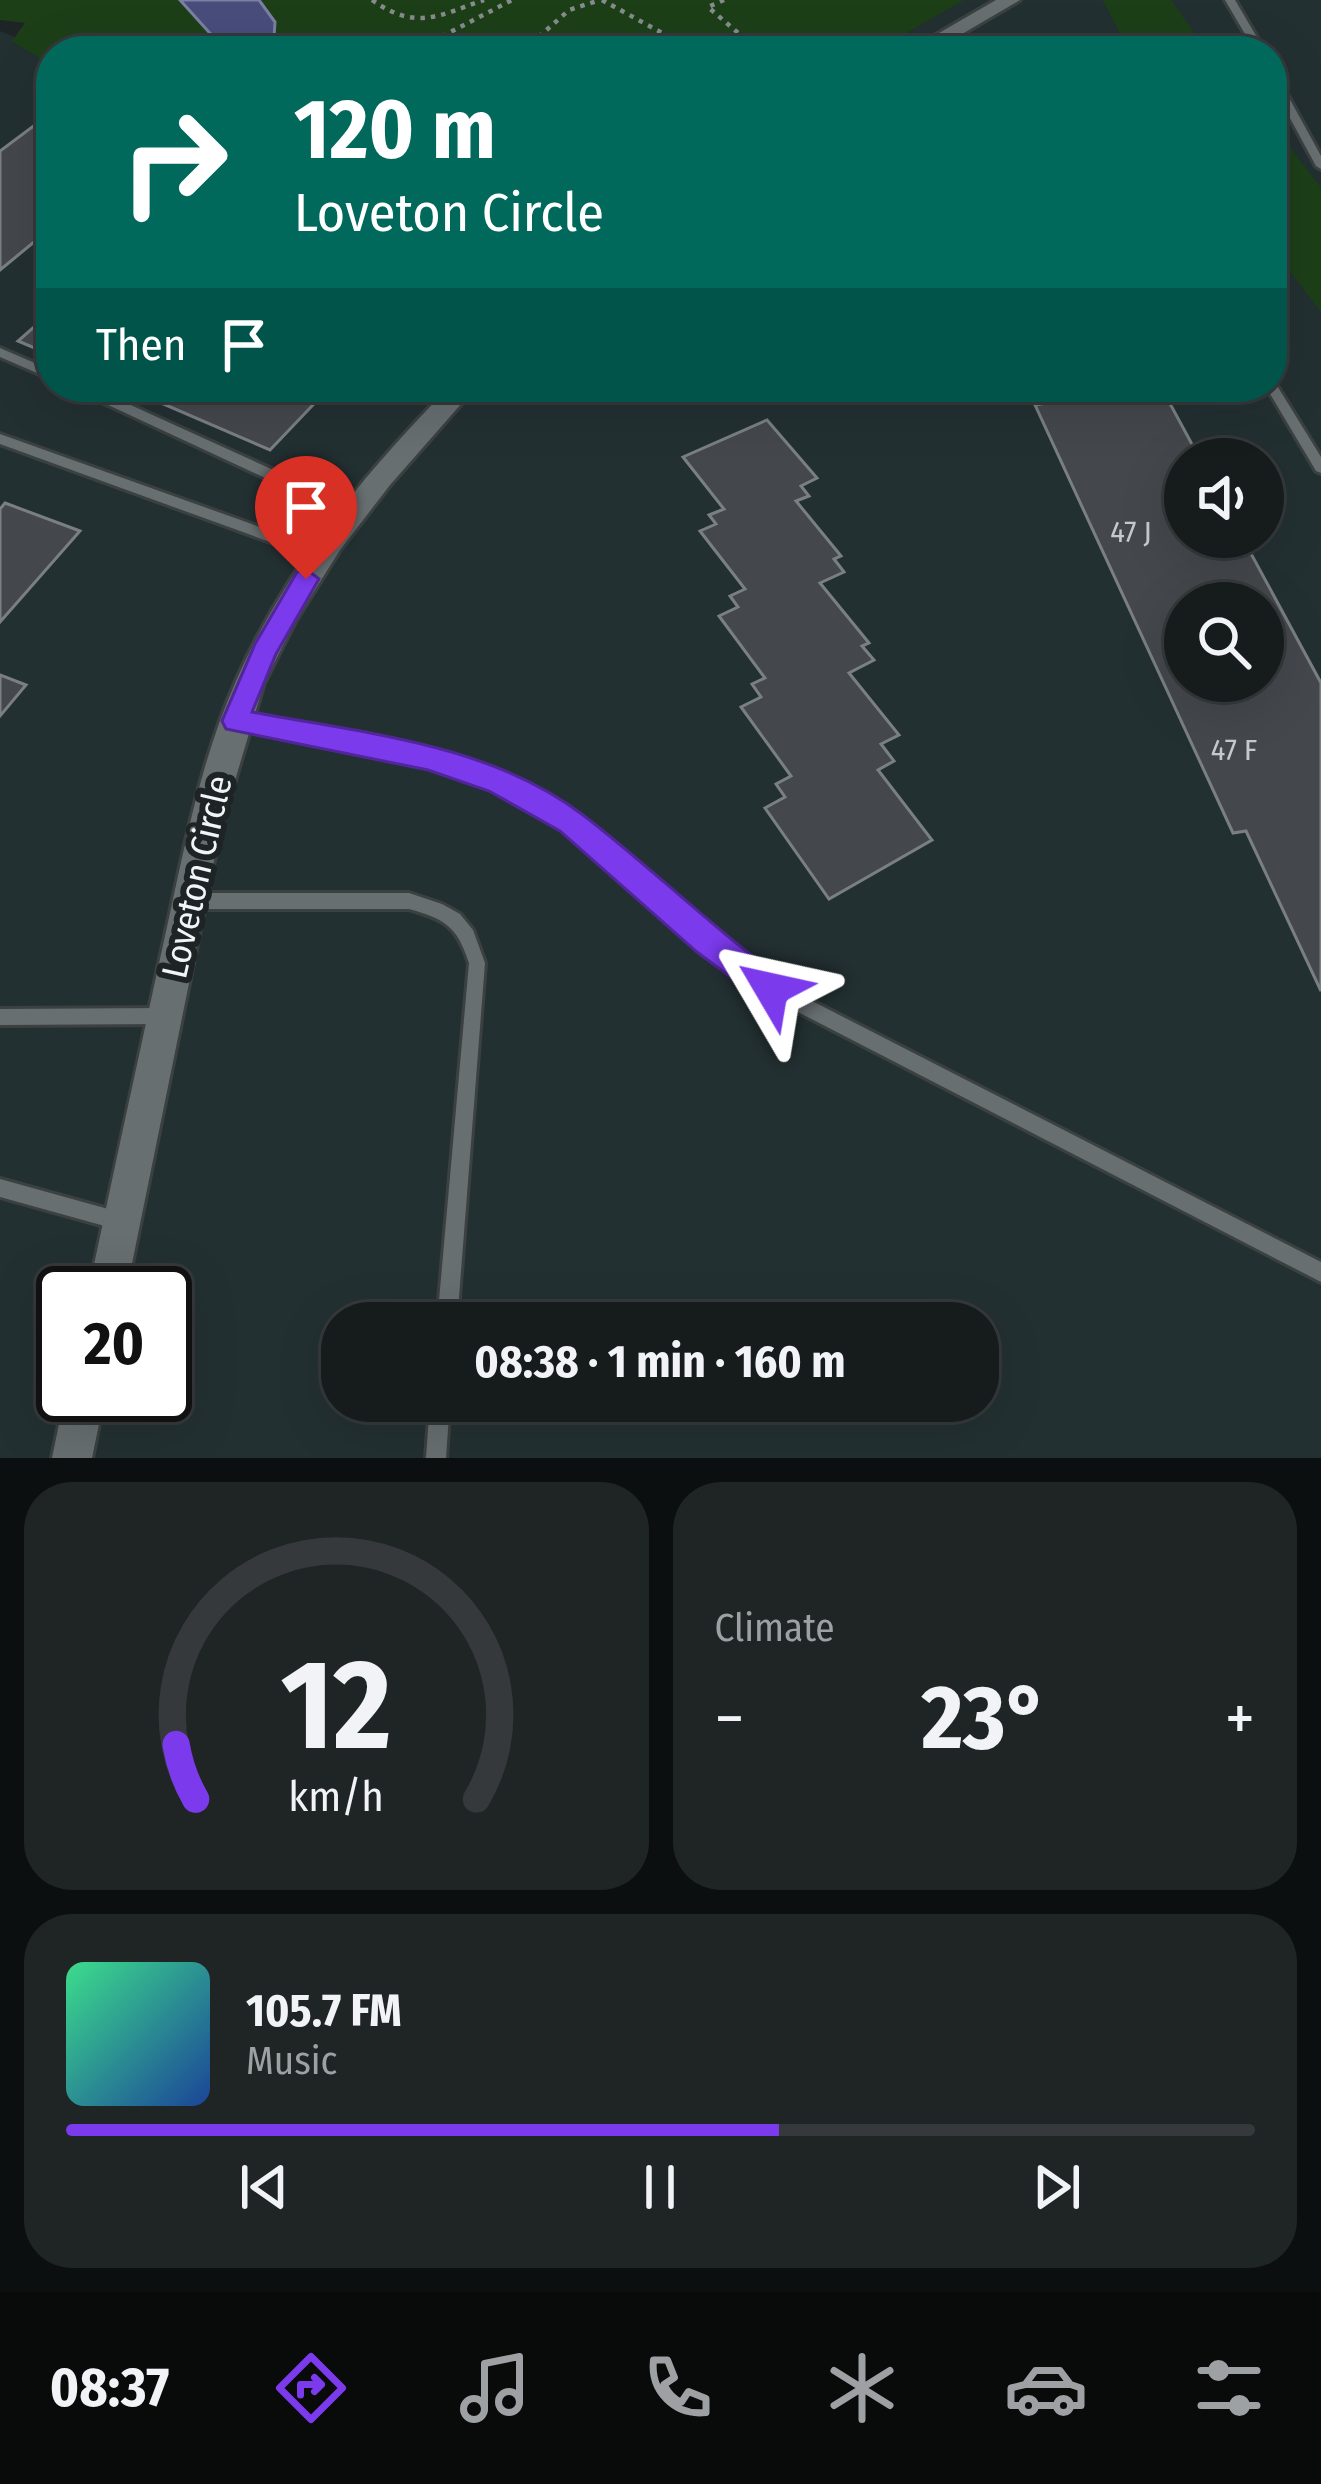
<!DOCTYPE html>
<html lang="en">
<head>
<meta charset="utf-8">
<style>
	:root { --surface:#161b1c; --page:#1f2425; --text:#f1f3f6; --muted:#9ea1a3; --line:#35393b; --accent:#7c3aed }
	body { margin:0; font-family:"Fira Sans Condensed",sans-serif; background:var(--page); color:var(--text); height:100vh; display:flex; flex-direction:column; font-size:45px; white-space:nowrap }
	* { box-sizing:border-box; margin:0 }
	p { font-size:39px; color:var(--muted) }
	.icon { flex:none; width:66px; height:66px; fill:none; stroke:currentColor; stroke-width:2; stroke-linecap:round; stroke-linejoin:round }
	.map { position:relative; height:1458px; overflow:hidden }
	.side { display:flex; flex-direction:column; gap:24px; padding:24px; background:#0c0f0f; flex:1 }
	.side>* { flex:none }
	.top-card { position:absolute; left:36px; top:36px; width:1251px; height:366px; border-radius:48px; box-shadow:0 12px 48px #0002,0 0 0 3px var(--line); background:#00695c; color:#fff; overflow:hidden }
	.fabs { position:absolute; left:1164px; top:438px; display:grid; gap:24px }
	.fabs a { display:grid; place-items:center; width:120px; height:120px; border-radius:50%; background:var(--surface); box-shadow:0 12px 48px #0002,0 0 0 3px var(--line); font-size:60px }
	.speed { position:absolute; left:36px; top:1266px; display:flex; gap:24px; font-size:60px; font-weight:700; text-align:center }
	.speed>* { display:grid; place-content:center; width:156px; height:156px; border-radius:50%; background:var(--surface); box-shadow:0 12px 48px #0002,0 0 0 3px var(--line); line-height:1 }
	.speed .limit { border:6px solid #111; border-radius:18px; background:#fff; color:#111 }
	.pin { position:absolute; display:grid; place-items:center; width:102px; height:102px; color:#fff; margin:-123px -51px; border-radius:50% 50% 50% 0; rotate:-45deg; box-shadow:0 0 12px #0007 }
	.pin .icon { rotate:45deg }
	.me { position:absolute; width:132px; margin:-66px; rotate:306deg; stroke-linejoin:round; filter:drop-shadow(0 0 9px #0008) }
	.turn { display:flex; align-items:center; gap:42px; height:252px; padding:0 60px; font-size:54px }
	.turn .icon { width:156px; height:156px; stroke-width:2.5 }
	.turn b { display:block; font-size:84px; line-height:102px }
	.then { display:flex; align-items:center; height:114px; padding:0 60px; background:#0003; gap:24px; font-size:45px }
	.big { font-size:90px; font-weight:700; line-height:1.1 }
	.side .tile { flex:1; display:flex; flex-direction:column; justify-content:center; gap:18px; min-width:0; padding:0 42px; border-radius:48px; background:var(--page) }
	.side .dial { align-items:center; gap:0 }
	.dial svg { height:312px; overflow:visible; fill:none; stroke:var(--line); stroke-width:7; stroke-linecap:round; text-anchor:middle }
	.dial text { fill:var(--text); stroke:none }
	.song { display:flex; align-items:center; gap:36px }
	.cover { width:144px; height:144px; border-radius:18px; background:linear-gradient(135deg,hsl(150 70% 55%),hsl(220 70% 35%)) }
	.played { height:12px; border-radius:6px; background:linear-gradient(90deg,var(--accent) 60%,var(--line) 60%) }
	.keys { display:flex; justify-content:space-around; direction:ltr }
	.heat { display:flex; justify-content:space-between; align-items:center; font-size:66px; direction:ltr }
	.side .tiles { flex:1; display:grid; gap:24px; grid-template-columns:1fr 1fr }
	.tile:last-child { grid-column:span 2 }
	.trip { position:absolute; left:321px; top:1302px; width:678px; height:120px; border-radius:48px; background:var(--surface); box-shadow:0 12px 48px #0002,0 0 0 3px var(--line); font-weight:700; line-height:120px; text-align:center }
	.tabs { display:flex; height:192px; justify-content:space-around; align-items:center; background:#090b0b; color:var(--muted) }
	.tabs .icon { width:84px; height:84px }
	.tabs .current { color:var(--accent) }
	.tabs b { font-size:54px; color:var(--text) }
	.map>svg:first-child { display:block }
</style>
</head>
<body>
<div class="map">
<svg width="1321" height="1458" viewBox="0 0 1321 1458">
	<rect width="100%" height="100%" fill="#1e2425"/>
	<path fill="#233032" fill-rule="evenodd" d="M 912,0 L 1321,0 L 1321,1458 L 0,1458 L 0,31 L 51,52 L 51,387 L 1272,387 L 1272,51 L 834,51 ZM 1185,459 L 1263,459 L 1263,537 L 1185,537 ZM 1185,603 L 1263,603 L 1263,681 L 1185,681 ZM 63,1293 L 165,1293 L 165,1395 L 63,1395 ZM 342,1323 L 978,1323 L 978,1401 L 342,1401 Z"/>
	<g fill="#1c3f18">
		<polygon points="0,0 964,0 875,51 51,51 51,65 12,41 25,23 0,20"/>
		<polygon points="1103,0 1171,0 1207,51 1129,51"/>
		<polygon points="1272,124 1321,188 1321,312 1272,248"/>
	</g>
	<polygon fill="#484d7c" stroke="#7b7fa1" stroke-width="3" points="180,0 259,0 275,22 274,37 258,51 226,51"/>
	<g fill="#44484c" stroke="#7a7f83" stroke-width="3" fill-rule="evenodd">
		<polygon points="51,113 51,228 0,270 0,151"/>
		<polygon points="51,312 51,355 18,341"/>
		<polygon points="124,387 330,387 270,450"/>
		<path d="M 1039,387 L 1161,387 L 1200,459 L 1185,459 L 1185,537 L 1242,537 L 1321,683 L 1321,991 L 1246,831 L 1233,833 L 1035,405 L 1046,403 ZM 1185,603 L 1263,603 L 1263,681 L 1185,681 Z"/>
		<polygon points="767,420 817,478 801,486 809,496 796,501 841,556 834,559 844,572 820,583 869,643 862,646 874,660 849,673 899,735 881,744 894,761 878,770 932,840 829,899 765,808 785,797 776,784 791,776 741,707 761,697 752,684 765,678 719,616 738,607 730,596 745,589 700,531 716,524 709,515 724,509 683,457"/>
		<polygon points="5,503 80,531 0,622 0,509"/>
		<polygon points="0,675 26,685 0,716"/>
	</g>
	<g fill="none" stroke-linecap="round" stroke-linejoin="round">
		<defs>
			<g id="lane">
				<polygon points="1225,0 1235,0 1265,51 1255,51"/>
				<polygon points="1272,73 1277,76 1321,156 1321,169 1316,166 1272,85"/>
				<polygon points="0,348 51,370 51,379 0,357"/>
				<polygon points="1272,383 1276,384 1321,457 1321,473 1316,471 1266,387 1272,387"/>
				<polygon points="74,387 91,387 357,508 359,512 357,516 347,516 76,390"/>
				<polygon points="0,434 327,551 329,555 327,559 317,559 0,444"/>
				<polygon points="235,715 428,750 503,776 576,817 714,936 777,983 1321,1262 1321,1282 765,995 702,948 564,827 493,786 428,764 235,727 230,726 228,721 230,716"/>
				<path d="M 189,893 L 409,893 L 442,904 L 460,914 L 473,930 L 485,963 L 457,1323 L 437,1323 L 469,963 C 457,926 445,919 409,909 L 189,909 L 183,906 L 181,901 L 183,896 Z"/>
				<polygon points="165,1008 171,1010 174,1016 171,1022 165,1024 0,1025 0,1009"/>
				<polygon points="0,1179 119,1212 126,1214 128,1221 126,1228 119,1230 0,1197"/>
				<polygon points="430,1401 450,1401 446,1458 426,1458"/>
			</g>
			<g id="street">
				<polygon points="996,0 1020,0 933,51 908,51"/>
				<path d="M 449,387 L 476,387 L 390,485 L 340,550 L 296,620 L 264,683 L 220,831 L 126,1293 L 88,1293 C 113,1174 139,1055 165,936 C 184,850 200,762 236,681 C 285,569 364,474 449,387 Z"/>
				<polygon points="65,1395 105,1395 92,1458 52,1458"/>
			</g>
		</defs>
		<use href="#lane" stroke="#3b4041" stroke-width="6"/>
		<use href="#street" stroke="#3b4041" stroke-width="6"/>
		<g stroke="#868b8c" stroke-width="4.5" stroke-dasharray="4.5 6" stroke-linecap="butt">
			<path d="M 372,0 C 417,31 437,16 484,0"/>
			<polyline points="602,0 695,51"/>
			<polyline points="724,0 708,7 759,51"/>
			<polyline points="414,51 512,0"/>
			<polyline points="523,51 569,10 600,0"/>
		</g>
		<use href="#lane" fill="#686f71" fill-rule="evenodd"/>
		<use href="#street" fill="#686f71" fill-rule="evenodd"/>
	</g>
	<path fill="#7c3aed" stroke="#51269a" stroke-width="3" d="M 306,569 L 319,579 L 276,654 L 252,712 C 364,733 490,744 583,815 C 651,867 712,928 782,978 L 786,989 L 782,999 L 771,1004 L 760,999 L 697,952 L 560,831 L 489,791 L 428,770 L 226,729 L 222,721 L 255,644 L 297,572 Z"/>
	<g text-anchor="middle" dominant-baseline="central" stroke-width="12" stroke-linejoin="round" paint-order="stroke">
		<g font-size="30" fill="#c6cacc">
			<text x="1131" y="532">47 J</text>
			<text x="1234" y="750">47 F</text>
		</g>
		<g font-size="36" fill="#f1f5f6" stroke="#1e2425">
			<text transform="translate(197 877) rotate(-77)">Loveton Circle</text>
		</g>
	</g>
</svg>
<div class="fabs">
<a><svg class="icon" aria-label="sound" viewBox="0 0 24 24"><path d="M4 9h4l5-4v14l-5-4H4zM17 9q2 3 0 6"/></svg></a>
<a><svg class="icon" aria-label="search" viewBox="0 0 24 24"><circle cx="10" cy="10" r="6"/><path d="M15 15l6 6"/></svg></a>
</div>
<div class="speed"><div class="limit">20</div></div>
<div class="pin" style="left:306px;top:579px;background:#d93025"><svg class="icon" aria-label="arrive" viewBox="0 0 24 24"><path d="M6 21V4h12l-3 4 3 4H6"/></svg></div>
<svg class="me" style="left:771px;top:989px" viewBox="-20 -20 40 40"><path d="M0-17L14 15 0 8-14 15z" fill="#7c3aed" stroke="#fff" stroke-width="4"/></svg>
<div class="trip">08:38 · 1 min · 160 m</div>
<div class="top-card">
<div class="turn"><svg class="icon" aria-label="right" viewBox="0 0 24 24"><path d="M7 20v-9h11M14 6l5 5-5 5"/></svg><div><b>120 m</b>Loveton Circle</div></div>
<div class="then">Then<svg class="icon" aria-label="arrive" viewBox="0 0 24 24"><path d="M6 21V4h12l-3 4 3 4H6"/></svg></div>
</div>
</div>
<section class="side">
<div class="tiles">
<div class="tile dial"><svg viewBox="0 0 100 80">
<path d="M14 69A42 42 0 1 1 86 69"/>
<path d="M14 69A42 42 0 0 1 9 55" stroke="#7c3aed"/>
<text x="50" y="56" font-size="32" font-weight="700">12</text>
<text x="50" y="72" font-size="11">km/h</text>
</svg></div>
<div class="tile"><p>Climate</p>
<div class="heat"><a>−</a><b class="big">23°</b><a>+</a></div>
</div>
<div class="tile">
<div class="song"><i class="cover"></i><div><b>105.7 FM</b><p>Music</p></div></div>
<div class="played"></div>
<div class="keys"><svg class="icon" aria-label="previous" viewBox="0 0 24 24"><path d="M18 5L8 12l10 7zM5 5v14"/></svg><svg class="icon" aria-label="pause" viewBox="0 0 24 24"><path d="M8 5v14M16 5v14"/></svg><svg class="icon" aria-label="next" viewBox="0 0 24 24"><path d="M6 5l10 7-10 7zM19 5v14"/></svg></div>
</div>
</div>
</section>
<nav class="tabs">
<b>08:37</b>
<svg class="icon current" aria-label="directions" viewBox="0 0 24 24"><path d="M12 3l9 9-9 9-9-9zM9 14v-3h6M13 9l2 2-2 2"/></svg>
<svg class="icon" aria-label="music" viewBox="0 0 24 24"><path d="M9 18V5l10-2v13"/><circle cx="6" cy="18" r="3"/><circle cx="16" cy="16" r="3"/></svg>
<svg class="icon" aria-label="phone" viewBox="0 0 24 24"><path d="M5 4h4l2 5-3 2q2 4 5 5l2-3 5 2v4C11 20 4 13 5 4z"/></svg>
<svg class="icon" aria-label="climate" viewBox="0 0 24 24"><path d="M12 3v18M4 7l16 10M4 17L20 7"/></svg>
<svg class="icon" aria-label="car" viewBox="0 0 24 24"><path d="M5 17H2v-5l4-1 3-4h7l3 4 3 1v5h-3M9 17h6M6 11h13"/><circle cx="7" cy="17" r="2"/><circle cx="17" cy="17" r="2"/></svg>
<svg class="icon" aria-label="filters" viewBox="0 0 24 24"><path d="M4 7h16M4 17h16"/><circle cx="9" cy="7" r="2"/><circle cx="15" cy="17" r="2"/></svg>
</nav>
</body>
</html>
